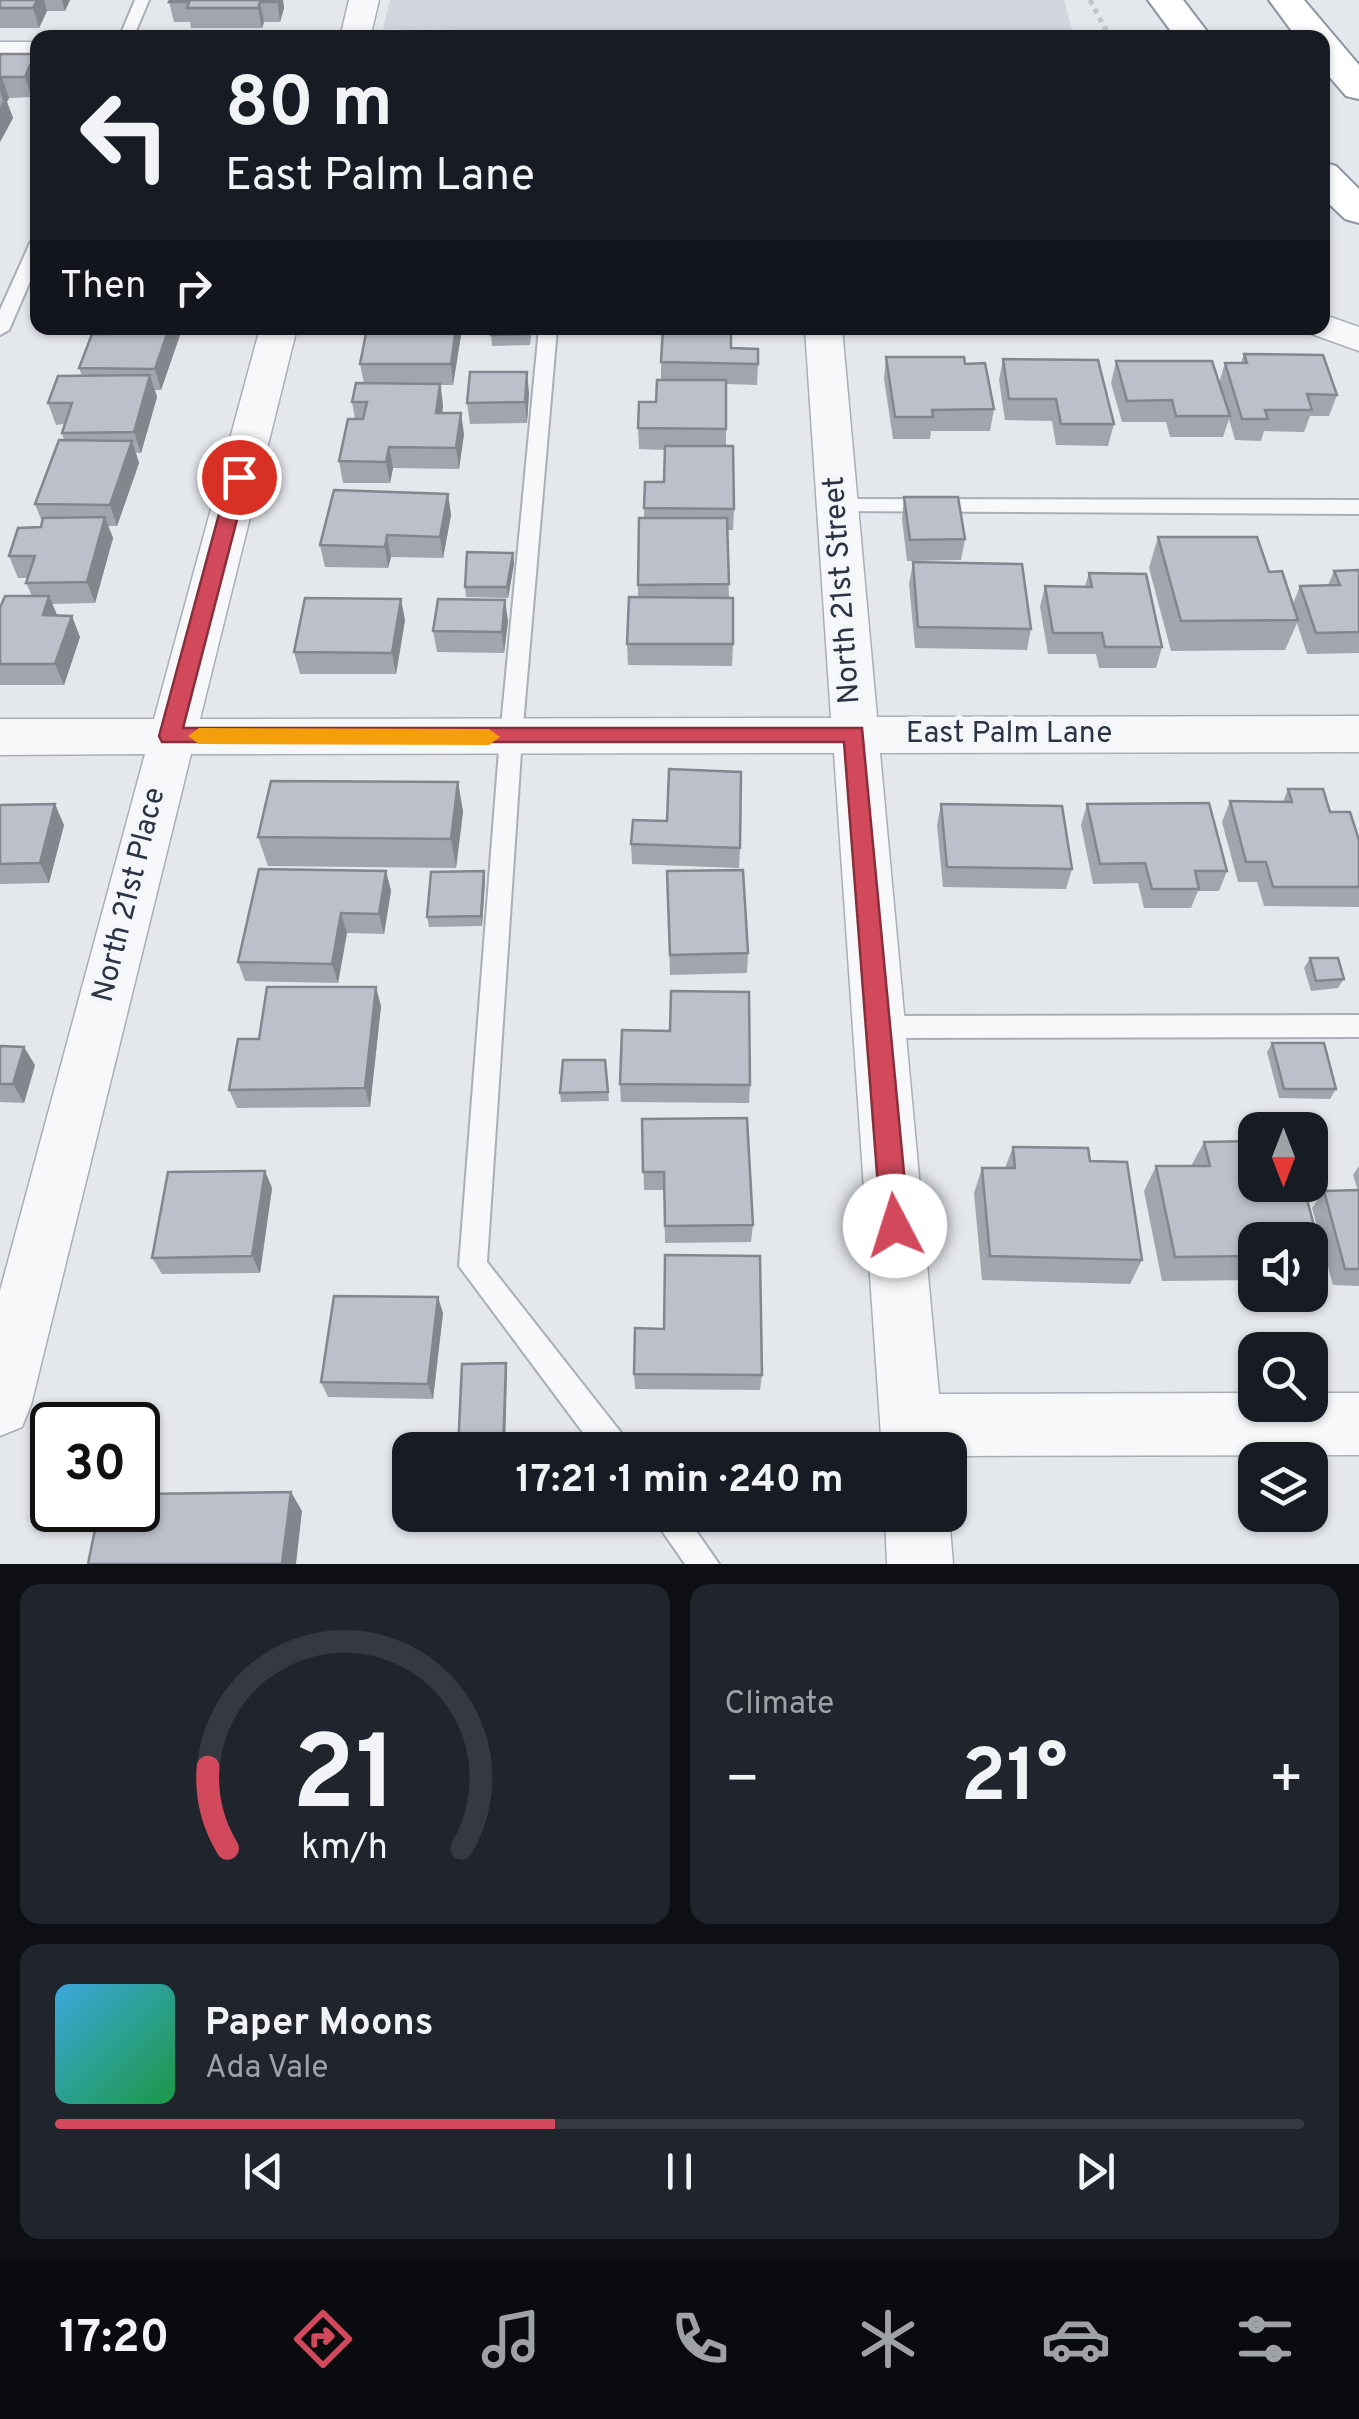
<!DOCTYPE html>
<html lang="en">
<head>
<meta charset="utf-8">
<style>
	:root { --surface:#171b24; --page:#20242c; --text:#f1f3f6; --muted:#9ea1a6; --line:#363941; --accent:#d1495b }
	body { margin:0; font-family:Overpass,sans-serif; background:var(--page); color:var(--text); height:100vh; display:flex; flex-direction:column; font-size:38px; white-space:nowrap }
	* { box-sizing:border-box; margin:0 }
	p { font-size:32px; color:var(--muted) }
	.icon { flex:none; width:55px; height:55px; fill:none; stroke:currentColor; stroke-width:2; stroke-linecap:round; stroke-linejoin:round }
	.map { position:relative; height:1564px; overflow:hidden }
	.drawer { display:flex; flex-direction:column; gap:20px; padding:20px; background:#0d0f14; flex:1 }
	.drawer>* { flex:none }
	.top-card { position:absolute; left:30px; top:30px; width:1300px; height:305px; border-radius:20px; box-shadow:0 2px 8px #0004; background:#171b24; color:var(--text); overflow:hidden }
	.needle { width:65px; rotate:180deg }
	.buttons { position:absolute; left:1238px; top:1112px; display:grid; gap:20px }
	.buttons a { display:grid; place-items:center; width:90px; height:90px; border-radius:20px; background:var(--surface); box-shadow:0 2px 8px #0004; font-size:50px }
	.speed { position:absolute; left:30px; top:1402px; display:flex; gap:20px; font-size:50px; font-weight:700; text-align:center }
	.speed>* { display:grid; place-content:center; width:130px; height:130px; border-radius:50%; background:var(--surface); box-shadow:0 2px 8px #0004; line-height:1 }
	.speed .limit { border:5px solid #111; border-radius:15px; background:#fff; color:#111 }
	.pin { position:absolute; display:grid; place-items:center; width:85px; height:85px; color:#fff; margin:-42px; border:5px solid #fff; border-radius:50%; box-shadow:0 2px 10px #0007 }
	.me { position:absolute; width:110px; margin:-55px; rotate:355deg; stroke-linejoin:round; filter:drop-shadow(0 0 8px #0008) }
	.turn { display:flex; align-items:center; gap:35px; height:210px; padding:0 30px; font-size:45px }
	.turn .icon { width:130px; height:130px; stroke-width:2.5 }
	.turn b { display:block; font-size:70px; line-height:85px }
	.then { display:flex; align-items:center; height:95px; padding:0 30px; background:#0003; gap:20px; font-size:38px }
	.big { font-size:75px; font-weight:700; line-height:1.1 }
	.drawer .widget { flex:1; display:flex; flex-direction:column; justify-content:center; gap:15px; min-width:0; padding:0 35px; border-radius:20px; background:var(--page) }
	.drawer .dial { align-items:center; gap:0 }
	.dial svg { height:260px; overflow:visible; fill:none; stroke:var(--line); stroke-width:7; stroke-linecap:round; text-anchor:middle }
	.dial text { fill:var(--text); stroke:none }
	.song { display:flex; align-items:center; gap:30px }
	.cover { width:120px; height:120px; border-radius:15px; background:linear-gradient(135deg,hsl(200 70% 55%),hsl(140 70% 35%)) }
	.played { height:10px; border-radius:5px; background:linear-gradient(90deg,var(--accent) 40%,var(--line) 40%) }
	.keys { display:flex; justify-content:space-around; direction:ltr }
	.heat { display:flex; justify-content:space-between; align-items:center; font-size:55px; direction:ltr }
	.drawer .tiles { flex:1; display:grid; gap:20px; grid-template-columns:1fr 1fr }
	.widget:last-child { grid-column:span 2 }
	.trip { position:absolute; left:392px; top:1432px; width:575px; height:100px; border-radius:20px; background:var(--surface); box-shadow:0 2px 8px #0004; font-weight:700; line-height:100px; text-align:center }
	.tabs { display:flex; height:160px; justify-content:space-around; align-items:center; background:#090b0e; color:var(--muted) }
	.tabs .icon { width:70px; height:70px }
	.tabs .selected { color:var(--accent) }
	.tabs b { font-size:45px; color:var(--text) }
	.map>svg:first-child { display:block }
</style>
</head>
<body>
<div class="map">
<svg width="1359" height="1564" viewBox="0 0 1359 1564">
	<rect width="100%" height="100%" fill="#e4e7ec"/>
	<polygon fill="#d2d6de" points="390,0 1064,0 1074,37 383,29"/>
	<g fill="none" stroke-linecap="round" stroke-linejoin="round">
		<defs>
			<g id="service">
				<polygon points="135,0 149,0 133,38 119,38"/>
				<polygon points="38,238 38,263 9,330 0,335 0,310 30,243"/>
				<polygon points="539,328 557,328 522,737 487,1262 626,1439 630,1450 596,1450 459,1266 500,737"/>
				<polygon points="836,499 1359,500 1359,514 829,511 826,506"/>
				<polygon points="1359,1015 1359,1037 879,1038 870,1035 866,1027 870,1019 879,1016"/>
				<polygon points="651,1515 685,1515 719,1564 685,1564"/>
			</g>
			<g id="minor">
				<polygon points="349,0 379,0 370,38 340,38"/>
				<rect x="0" y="42" width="38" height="18"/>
				<polygon points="1322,314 1359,327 1359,351 1309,333 1305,328 1322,328"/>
				<polygon points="260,328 297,328 200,719 831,718 805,328 842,328 877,717 1359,716 1359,752 880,753 939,1394 1255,1393 1255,1405 1310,1405 1310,1393 1359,1393 1359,1455 950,1456 950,1450 882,1450 834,753 191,754 31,1405 22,1427 0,1436 0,1291 145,754 0,755 0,719 154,719"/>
				<polygon points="885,1515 949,1515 953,1564 887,1564"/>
			</g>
			<g id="motorway">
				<polygon points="1148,0 1183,0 1212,38 1176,38"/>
				<polygon points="1269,0 1304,0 1359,65 1359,99 1346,96 1322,68 1322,38 1297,38"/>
				<polygon points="1322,162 1336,166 1359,189 1359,223 1345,219 1322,197"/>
			</g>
		</defs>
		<use href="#service" stroke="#a9aeb7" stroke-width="4"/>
		<use href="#minor" stroke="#a9aeb7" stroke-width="3"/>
		<use href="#motorway" stroke="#8b94a3" stroke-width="4"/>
		<polyline stroke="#c2c5cb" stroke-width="5" stroke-dasharray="5 5" stroke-linecap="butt" points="1090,0 1110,38"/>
		<use href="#service" fill="#f7f8fa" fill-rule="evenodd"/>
		<use href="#minor" fill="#f7f8fa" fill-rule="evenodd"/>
		<use href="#motorway" fill="#fff" fill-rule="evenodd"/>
	</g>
	<g fill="#a1a5ae">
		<polygon points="0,0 70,0 65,11 47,11 39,28 0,28"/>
		<polygon points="283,0 284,8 280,22 264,22 262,28 191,28 190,22 174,22 169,2"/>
		<polygon points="0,54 38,54 38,86 32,97 9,98 7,102 13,118 0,142"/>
		<polygon points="532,328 530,345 492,346 491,335"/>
		<polygon points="109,334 180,335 161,390 155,390 157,397 141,453 136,453 139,463 117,526 108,526 113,538 95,603 52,604 57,615 80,637 64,685 0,685 0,608 32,596 26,583 28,578 18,578 9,556 41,527 42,522 35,504 64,440 62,433 64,424 56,425 48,403 82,376 79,368"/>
		<polygon points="461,335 453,385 441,385 443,406 442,413 464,434 459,469 393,468 390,483 343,483 339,461 355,419 352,402 364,383 360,364"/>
		<polygon points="731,348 758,364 757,385 726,384 726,446 734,509 733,530 727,530 729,598 733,644 732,666 628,665 627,644 638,597 639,518 644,518 645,482 664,482 665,450 639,449 638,428 656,402 661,380 661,362"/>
		<polygon points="1244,354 1337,395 1329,416 1310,416 1304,432 1264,431 1261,441 1235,440 1229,419 1223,437 1170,437 1166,422 1122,422 1111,383 1116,361 1219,383 1225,363 1241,363"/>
		<polygon points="886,357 965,364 994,409 990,431 931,431 930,439 893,439 884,379"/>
		<polygon points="1003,359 1114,424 1108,446 1056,445 1052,421 1005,420 999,380"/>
		<polygon points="529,393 527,423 470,424 467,403"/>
		<polygon points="448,494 451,515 443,558 391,557 388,568 325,567 320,545"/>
		<polygon points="904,497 965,539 961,560 907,561 902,519"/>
		<polygon points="1158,537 1269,572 1293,604 1300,586 1328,585 1334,571 1359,570 1359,653 1307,654 1297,623 1285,650 1171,651 1149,568"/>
		<polygon points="513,553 514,564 508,598 466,597 465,587"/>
		<polygon points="913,562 1031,629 1027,650 915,648 909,584"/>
		<polygon points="1089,573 1162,647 1156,668 1099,668 1096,654 1048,654 1040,607 1045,586 1085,586"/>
		<polygon points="405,620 396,674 300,674 294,652"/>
		<polygon points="508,621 504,653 437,652 433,631"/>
		<polygon points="458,782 463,812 456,868 268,866 258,837"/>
		<polygon points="1288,789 1330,812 1359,840 1359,907 1264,906 1257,882 1238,882 1222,822 1230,801 1283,802"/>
		<polygon points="941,804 1072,869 1066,889 943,887 937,825"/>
		<polygon points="1087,804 1227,871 1219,891 1198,891 1191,908 1144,908 1138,883 1093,884 1081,825"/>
		<polygon points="0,805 64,825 49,883 0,884"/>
		<polygon points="631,844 740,848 739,868 632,864"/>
		<polygon points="386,871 391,891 384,934 347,933 338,983 245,981 238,962"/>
		<polygon points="484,871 485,881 482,926 429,927 427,917"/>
		<polygon points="667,871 748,953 747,973 670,975"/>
		<polygon points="1310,958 1344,979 1338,988 1311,991 1304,968"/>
		<polygon points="381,1006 370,1107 237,1108 229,1090 259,1039"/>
		<polygon points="1272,1043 1336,1089 1330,1099 1279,1098 1267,1052"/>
		<polygon points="0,1046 35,1065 24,1103 0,1102"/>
		<polygon points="605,1060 609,1101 561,1102 560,1093"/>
		<polygon points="620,1084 750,1085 749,1103 621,1102"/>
		<polygon points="642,1119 753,1225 751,1242 665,1243 664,1190 644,1190"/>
		<polygon points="1255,1141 1255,1185 1303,1185 1322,1255 1310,1272 1310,1240 1255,1240 1255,1280 1162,1281 1144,1191 1156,1166 1191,1166 1204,1142"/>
		<polygon points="1013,1147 1090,1161 1142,1260 1130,1284 982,1280 974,1193 982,1168 1005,1168"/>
		<polygon points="1359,1166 1359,1286 1333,1285 1312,1208 1324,1191 1358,1190 1353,1175"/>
		<polygon points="265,1171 272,1188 260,1273 162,1274 152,1258"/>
		<polygon points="443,1313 433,1399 328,1397 321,1382"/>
		<polygon points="634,1374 762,1375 760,1390 635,1389"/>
	</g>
	<g fill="#83868d">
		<polygon points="37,0 44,0 47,11 39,28 33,8"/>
		<polygon points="62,0 70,0 65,11"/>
		<polygon points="277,0 283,0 284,8 280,22"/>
		<polygon points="260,2 264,22 262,28 258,8"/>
		<polygon points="30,65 37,86 32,97 25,77"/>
		<polygon points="2,77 9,98 7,102 13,118 0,142 0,108 3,101 0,91 0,82"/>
		<polygon points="169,328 178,328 180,335 161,390 155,369"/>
		<polygon points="456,328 460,328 461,335 453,385 451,364"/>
		<polygon points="527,372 529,393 527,423 525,402"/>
		<polygon points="150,375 157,397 141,453 134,432"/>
		<polygon points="440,384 443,406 439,434 436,413"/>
		<polygon points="461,413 464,434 459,469 456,448"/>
		<polygon points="132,441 139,463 117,526 110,505"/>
		<polygon points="389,447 393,468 390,483 386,462"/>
		<polygon points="448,494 451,515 443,558 440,537"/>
		<polygon points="105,517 113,538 95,603 87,582"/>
		<polygon points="387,535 391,557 388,568 385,547"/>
		<polygon points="513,553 514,564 508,598 507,587"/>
		<polygon points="49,596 58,617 43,615"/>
		<polygon points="401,599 405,620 396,674 392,653"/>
		<polygon points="505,600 508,621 504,653 502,632"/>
		<polygon points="72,616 80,637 64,685 55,664"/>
		<polygon points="458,782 463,812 456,868 451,839"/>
		<polygon points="55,804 64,825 49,883 40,863"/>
		<polygon points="386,871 391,891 384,934 379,914"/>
		<polygon points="484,871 485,881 482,926 481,916"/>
		<polygon points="341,913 347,933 338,983 332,964"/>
		<polygon points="376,987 381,1006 370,1107 365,1088"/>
		<polygon points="24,1047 35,1065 24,1103 13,1084"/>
		<polygon points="265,1171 272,1188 260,1273 252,1256"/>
		<polygon points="438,1297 443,1313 433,1399 428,1384"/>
		<polygon points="506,1363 507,1371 505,1450 503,1450"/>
		<polygon points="291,1492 302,1511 296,1564 282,1564"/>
	</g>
	<g fill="#bbc0ca" stroke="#83868d" stroke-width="2.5">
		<polygon points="0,0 37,0 33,8 0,8"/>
		<polygon points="170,0 277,0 276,2 260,2 258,8 187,8 189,2 169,2"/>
		<polygon points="0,54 38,54 38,65 30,65 25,77 2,77 0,82"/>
		<polygon points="111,328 169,328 155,369 79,368 92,334 109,334"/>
		<polygon points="367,328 456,328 451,364 360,364"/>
		<polygon points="491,328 530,328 530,334 491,335"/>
		<polygon points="663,328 731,328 731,348 758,349 758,364 661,362"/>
		<polygon points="1244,354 1323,355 1337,395 1307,394 1312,410 1265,410 1268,419 1242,419 1225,363 1247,363"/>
		<polygon points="886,357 964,357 965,364 985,363 994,409 932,410 933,417 895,417"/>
		<polygon points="1003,359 1098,360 1114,424 1061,424 1056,399 1009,399"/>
		<polygon points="1116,361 1212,361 1230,416 1176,416 1172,400 1127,401"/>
		<polygon points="470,372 527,372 525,402 467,403"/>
		<polygon points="150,375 134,432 62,433 72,403 48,403 58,376"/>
		<polygon points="657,380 726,380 726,429 638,428 639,402 656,402"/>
		<polygon points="356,383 440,384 436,413 461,413 456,448 389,447 386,462 339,461 348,419 363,419 367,402 352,402"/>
		<polygon points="59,440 132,441 110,505 35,504"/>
		<polygon points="665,446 733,446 734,509 644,508 645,482 664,482"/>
		<polygon points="334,490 448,494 440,537 387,535 385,547 320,545"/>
		<polygon points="904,497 958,497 965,539 910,540"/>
		<polygon points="105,517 87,582 26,583 35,556 9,556 18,528 41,527 43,518"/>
		<polygon points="639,518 727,518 729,584 638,585"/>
		<polygon points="1158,537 1257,537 1269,572 1282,571 1298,620 1181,621"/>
		<polygon points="467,552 513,553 507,587 465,587"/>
		<polygon points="913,562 1022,564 1031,629 918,627"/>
		<polygon points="1359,570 1359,632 1316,633 1300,586 1340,585 1334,571"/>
		<polygon points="1089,573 1146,574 1162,647 1105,647 1102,633 1053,633 1045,586 1092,587"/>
		<polygon points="5,596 49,596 43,615 72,616 55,664 0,664 0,608"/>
		<polygon points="629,597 733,598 733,644 627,644"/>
		<polygon points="305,598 401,599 392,653 294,652"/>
		<polygon points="438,599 505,600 502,632 433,631"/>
		<polygon points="669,769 741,772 740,848 631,844 633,820 667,821"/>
		<polygon points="271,781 458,782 451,839 258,837"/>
		<polygon points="1288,789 1323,789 1330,812 1350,812 1359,840 1359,887 1273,887 1266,862 1246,862 1230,801 1292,802"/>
		<polygon points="1209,803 1227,871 1195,871 1199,889 1152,889 1145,863 1100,864 1087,804"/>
		<polygon points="55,804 40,863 0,864 0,805"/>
		<polygon points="941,804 1062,806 1072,869 947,867"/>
		<polygon points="259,869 386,871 379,914 341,913 332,964 238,962"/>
		<polygon points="743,870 748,953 670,955 667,871"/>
		<polygon points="484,871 481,916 427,917 431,872"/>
		<polygon points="1310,958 1338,958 1344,979 1316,981"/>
		<polygon points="267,987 376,987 365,1088 229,1090 238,1039 259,1039"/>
		<polygon points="671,991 749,992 750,1085 620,1084 622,1030 670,1031"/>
		<polygon points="1272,1043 1324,1043 1336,1089 1284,1089"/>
		<polygon points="0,1046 24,1047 13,1084 0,1084"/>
		<polygon points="563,1060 605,1060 608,1092 560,1093"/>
		<polygon points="747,1118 753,1225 665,1226 664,1172 643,1172 642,1119"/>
		<polygon points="1255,1141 1255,1185 1303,1185 1322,1255 1310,1256 1310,1240 1255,1240 1255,1256 1175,1257 1156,1166 1210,1166 1204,1142"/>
		<polygon points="1013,1147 1088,1148 1090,1161 1127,1162 1142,1260 990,1256 982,1168 1015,1168"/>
		<polygon points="265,1171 252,1256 152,1258 168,1172"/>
		<polygon points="1359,1190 1359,1269 1345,1269 1324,1191"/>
		<polygon points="665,1255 760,1256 762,1375 634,1374 635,1328 664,1329"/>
		<polygon points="334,1296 438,1297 428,1384 321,1382"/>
		<polygon points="506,1363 503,1449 458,1450 462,1364"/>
		<polygon points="291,1492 282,1564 88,1564 99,1510 138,1510 138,1494"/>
	</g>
	<polygon fill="#d1495b" stroke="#882f3b" stroke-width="2.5" points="239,470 248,477 183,728 862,728 909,1226 905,1235 895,1239 885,1235 881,1226 844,742 162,742 159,736 229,477"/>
	<polygon fill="#f59e0b" points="199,728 489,729 500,737 489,745 199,744 188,736"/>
	<g text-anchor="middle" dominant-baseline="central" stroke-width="9" stroke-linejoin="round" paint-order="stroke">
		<g font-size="30" fill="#2b3445" stroke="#f4f6f9">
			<text transform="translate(843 590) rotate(-94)">North 21st Street</text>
			<text x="1009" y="734">East Palm Lane</text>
			<text transform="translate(130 895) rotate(-76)">North 21st Place</text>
		</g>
	</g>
</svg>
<div class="buttons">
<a><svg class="needle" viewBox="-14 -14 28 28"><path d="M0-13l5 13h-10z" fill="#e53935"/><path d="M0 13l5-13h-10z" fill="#9ea1a6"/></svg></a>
<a><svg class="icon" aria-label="sound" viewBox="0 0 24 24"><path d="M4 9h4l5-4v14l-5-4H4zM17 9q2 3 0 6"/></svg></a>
<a><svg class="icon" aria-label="search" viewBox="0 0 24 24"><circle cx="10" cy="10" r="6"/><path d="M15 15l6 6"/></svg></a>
<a><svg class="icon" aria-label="layers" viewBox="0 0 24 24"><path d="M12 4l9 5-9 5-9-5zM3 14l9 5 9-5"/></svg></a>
</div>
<div class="speed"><div class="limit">30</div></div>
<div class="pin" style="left:239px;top:477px;background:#d93025"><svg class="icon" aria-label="arrive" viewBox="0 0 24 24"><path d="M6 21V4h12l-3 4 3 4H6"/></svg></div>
<svg class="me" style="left:895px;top:1226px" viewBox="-20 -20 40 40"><circle r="19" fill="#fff"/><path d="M0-13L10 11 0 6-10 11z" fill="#d1495b"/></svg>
<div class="trip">17:21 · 1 min · 240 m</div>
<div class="top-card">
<div class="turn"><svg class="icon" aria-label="left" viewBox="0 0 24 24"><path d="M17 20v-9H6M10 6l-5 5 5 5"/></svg><div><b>80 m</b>East Palm Lane</div></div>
<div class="then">Then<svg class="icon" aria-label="right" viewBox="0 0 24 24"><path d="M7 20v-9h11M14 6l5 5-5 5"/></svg></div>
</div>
</div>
<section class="drawer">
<div class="tiles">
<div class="widget dial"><svg viewBox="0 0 100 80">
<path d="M14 69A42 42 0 1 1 86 69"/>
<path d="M14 69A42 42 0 0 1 8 44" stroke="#d1495b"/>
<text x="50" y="56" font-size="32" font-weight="700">21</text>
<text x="50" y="72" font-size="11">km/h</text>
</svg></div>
<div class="widget"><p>Climate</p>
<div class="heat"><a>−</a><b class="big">21°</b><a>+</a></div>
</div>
<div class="widget">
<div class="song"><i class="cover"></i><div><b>Paper Moons</b><p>Ada Vale</p></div></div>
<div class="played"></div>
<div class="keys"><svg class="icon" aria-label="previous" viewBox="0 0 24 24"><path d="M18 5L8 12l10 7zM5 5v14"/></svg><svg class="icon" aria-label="pause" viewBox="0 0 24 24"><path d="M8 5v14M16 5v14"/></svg><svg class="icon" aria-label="next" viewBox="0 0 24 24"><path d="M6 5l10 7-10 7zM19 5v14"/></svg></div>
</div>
</div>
</section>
<nav class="tabs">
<b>17:20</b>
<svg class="icon selected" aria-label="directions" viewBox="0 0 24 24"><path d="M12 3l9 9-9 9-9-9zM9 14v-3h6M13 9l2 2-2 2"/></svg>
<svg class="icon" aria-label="music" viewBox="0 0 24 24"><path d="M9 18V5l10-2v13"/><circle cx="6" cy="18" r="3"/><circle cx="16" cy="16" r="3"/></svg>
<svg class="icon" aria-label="phone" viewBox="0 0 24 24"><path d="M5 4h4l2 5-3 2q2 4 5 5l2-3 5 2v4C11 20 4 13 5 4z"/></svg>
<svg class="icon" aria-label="climate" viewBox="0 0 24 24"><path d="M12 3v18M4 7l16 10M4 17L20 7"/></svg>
<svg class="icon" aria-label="car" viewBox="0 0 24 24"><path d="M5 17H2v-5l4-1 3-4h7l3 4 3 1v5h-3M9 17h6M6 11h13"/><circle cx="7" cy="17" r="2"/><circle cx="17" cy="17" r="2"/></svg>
<svg class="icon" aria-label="filters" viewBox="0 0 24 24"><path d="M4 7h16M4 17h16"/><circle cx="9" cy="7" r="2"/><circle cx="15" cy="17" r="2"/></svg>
</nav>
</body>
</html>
